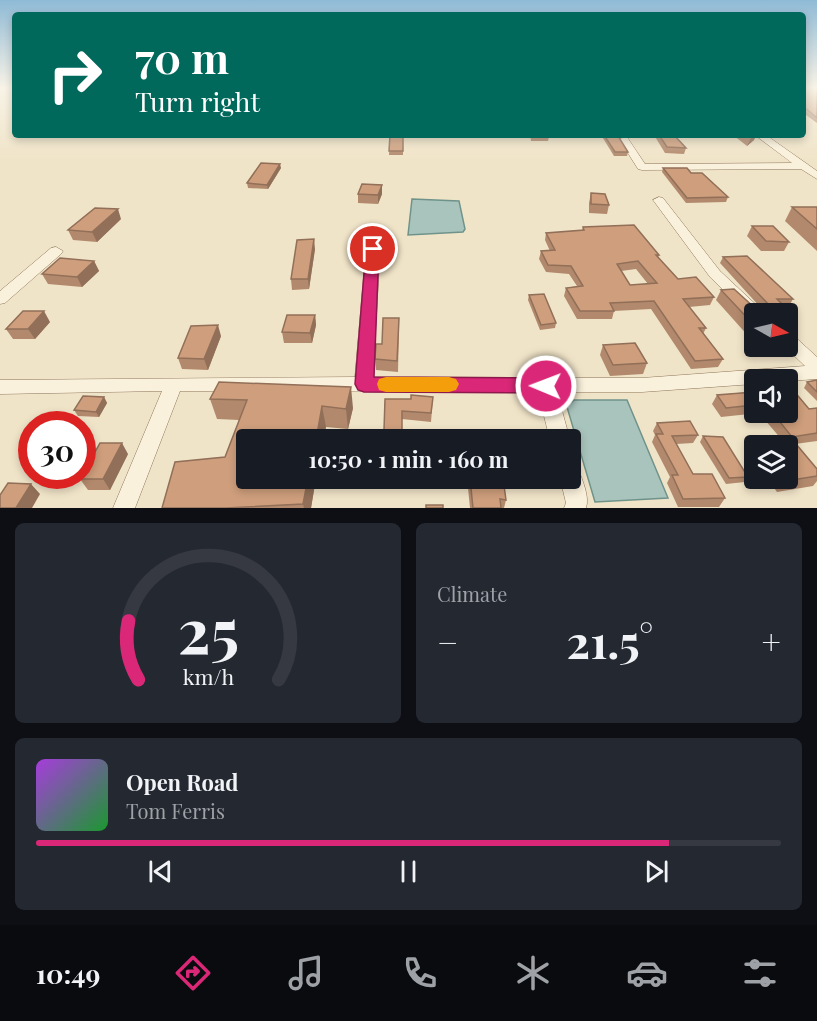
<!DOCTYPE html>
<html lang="en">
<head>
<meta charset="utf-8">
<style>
	:root { --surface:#171b24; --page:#242831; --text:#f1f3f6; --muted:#9ea1a6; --line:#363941; --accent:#db2777 }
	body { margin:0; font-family:"Playfair Display",serif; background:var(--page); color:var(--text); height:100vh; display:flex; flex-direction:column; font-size:22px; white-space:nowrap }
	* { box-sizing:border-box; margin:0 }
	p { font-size:20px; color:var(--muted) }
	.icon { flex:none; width:33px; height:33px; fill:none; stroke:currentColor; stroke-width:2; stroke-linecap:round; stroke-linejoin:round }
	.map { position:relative; height:508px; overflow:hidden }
	.sheet { display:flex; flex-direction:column; gap:15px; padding:15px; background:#0d0f14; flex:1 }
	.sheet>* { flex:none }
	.top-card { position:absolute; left:12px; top:12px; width:794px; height:126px; border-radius:6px; box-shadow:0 3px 9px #0003; background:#00695c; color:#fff; overflow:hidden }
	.needle { width:39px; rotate:98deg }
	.fabs { position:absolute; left:744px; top:303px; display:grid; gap:12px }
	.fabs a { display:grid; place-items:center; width:54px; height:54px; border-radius:6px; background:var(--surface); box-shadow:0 3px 9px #0003; font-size:30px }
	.speed { position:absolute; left:18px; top:411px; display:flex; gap:12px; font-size:30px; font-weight:700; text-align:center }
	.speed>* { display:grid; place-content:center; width:78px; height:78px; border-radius:50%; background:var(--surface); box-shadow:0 3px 9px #0003; line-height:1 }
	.speed .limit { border:9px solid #d22; background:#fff; color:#111 }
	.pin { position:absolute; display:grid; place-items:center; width:51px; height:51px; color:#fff; margin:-26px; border:3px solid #fff; border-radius:50%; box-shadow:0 2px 6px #0007 }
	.me { position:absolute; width:66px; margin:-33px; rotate:271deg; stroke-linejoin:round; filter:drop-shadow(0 0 4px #0008) }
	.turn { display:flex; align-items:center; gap:21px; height:126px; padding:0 24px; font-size:27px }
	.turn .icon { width:78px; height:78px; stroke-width:2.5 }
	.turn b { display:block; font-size:42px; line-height:51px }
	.big { font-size:45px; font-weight:700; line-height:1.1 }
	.sheet .tile { flex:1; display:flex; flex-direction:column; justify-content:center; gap:9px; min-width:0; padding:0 21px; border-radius:9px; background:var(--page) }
	.sheet .dial { align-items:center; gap:0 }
	.dial svg { height:156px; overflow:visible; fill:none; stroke:var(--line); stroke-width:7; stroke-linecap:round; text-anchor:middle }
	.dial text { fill:var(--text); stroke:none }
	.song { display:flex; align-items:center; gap:18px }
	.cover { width:72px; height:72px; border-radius:9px; background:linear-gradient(135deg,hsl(280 70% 55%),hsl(130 70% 35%)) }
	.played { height:6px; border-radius:3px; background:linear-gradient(90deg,var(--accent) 85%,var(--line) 85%) }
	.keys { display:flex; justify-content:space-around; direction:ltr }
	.heat { display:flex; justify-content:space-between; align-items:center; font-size:33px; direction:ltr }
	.sheet .tiles { flex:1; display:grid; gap:15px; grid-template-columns:1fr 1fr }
	.tile:last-child { grid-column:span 2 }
	.trip { position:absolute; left:236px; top:429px; width:345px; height:60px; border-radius:6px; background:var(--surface); box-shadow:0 3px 9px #0003; font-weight:700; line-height:60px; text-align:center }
	.tab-bar { display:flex; height:96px; justify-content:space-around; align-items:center; background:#090b0e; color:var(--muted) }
	.tab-bar .icon { width:42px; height:42px }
	.tab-bar .active { color:var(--accent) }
	.tab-bar b { font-size:27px; color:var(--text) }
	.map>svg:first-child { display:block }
</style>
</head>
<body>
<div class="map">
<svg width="817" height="508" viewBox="0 0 817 508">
	<rect width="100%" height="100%" fill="#f0e4c8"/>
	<g fill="#a9c4bc" stroke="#6f938a" stroke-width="1.5">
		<polygon points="412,199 459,201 465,229 463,232 408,235"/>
		<polygon points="574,400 627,400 668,498 595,502 567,407"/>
	</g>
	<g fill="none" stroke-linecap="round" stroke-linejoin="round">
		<defs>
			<g id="minor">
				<polygon points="755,135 766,135 817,171 817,179 801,169 642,170 638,169 619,139 627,137 645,164 792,163"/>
				<polygon points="659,197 663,198 720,271 766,314 754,314 754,318 752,318 710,277 653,200"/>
				<polygon points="373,245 380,249 373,377 642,378 805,366 784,346 788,346 788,334 794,336 817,357 817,379 788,381 754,380 754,384 642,392 557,392 570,440 550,440 538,392 180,391 135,508 113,508 162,391 0,394 0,380 355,377 366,249"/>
				<polygon points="56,247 63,251 61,254 5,303 0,304 0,291 51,248"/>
				<path d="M 570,466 L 578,469 C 582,479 590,497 586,508 L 564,508 L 566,503 L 560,478 L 570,478 Z"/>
			</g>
		</defs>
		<use href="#minor" stroke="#8d765c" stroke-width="1"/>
		<use href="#minor" fill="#faf1dc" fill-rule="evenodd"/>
	</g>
	<g fill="#b2896c" fill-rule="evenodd">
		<polygon points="802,88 817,88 817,123 802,112"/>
		<polygon points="390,135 403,135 403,155 389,155"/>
		<polygon points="530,135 548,135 549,137 548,141 531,141"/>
		<polygon points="601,135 618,135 618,136 628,152 627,156 614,156"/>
		<polygon points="654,135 674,135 686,148 684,154 665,153"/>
		<polygon points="733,135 756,135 754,140 747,146"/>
		<polygon points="281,168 268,189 248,188 247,183"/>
		<polygon points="663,168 691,173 728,197 726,202 686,203 662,172"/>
		<polygon points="591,193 609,205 607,214 589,213 589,203"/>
		<polygon points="358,194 382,194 378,204 358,203"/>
		<polygon points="792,207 817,207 817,251 785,221"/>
		<polygon points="121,219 97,242 73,240 68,230"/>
		<polygon points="752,226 789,242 784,251 761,251 747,236"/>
		<path d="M 583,227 L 659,255 L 658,258 L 678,279 L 714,297 L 710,305 L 689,307 L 706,328 L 703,334 L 723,359 L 718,367 L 691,369 L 651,309 L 614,311 L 612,319 L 577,319 L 564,296 L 566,288 L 577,286 L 569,274 L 546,272 L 539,259 L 541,251 L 550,251 L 545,240 L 546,233 L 582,230 ZM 636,269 L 648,284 L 630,285 L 621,271 Z"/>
		<polygon points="315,249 309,289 292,290 291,279"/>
		<polygon points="723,257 793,299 789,306 784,306 785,307 782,314 754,314 754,338 752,336 750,338 716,300 721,290 756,309 761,308 720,263"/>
		<polygon points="94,261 99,271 82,287 48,284 42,274"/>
		<polygon points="529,295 556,323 555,328 540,330 528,300"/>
		<polygon points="315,315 316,325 312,343 284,343 282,332"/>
		<polygon points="50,322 35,339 13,339 6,329"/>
		<polygon points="399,328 398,372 376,370 375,359 382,344"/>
		<polygon points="221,336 208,370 182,369 178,358"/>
		<polygon points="603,345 647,363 643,374 610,376 600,355"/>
		<polygon points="817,380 817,401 804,388 807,382"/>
		<polygon points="219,382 353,408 348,429 326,427 323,440 246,440 246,478 316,478 311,508 162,508 225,457 239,420 217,419 210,399"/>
		<polygon points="753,387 754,387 754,412 788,412 817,408 817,441 795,444 817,469 817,481 813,486 777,492 767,478 788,478 788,446 755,446 756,444 782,440 759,413 721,417 712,404 717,395 750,392"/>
		<polygon points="104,397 107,403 99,417 78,416 74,410"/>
		<polygon points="433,397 431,422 402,419 402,439 384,439 384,430 411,399"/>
		<polygon points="657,423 698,435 693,443 676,444 693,474 725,498 719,507 678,507 667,483 670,477 652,442 655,435 653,431"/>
		<polygon points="703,436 748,477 745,482 726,484 700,442"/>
		<polygon points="754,447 754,462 749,455"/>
		<polygon points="128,454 110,490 88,490 80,479"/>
		<polygon points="467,478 503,478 506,500 504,508 470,508"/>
	</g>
	<g fill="#916f58">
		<polygon points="754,135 756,135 754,140 747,146 751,138"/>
		<polygon points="280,164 281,168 268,189 267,185"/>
		<polygon points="382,185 382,194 378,204 378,195"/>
		<polygon points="118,209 121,219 97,242 92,232"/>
		<polygon points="314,239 315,249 309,289 308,279"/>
		<polygon points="94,261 99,271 82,287 77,277"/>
		<polygon points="44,311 50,322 35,339 28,329"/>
		<polygon points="315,315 316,325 312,343 310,333"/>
		<polygon points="218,325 221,336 208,370 204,359"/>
		<polygon points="351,387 353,408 348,429 346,409"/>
		<polygon points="104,397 107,403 99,417 96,412"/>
		<polygon points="322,406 326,427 323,440 316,440"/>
		<polygon points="122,443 128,454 110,490 103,479"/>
		<polygon points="308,478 316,478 311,508 304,508 303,504"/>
		<polygon points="31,484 40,494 32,508 16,508"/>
	</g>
	<g fill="#cf9f7d" stroke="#916f58" stroke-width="1.5" fill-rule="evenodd">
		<polygon points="802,88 817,88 817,118 802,105"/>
		<polygon points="390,135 403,135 403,151 389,151"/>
		<polygon points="531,135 548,135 549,137 532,137"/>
		<polygon points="604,135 618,135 618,136 628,152 615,152"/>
		<polygon points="659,135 674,135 686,148 667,147"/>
		<polygon points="261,163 280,164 267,185 247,183"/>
		<polygon points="663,168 687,168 691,173 702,173 728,197 687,198"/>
		<polygon points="362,184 382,185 378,195 358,194"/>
		<polygon points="591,193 605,194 609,205 591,204"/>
		<polygon points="792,207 817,207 817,229"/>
		<polygon points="95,208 118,209 92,232 68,230"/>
		<path d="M 634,225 L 659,255 L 656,255 L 678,279 L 696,277 L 714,297 L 683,299 L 706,328 L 699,328 L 723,359 L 695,361 L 654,301 L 610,303 L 614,311 L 580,311 L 566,288 L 583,286 L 571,266 L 548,265 L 541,251 L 555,250 L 546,233 L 584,230 L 583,227 ZM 638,261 L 657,283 L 630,285 L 617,264 Z"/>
		<polygon points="752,226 773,226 789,242 766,241"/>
		<polygon points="314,239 308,279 291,279 297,240"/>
		<polygon points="747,256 793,299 777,299 785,307 772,308 723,257"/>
		<polygon points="60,258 94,261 77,277 42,274"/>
		<polygon points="734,289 756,309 762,308 768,314 754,314 754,325 721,290"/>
		<polygon points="544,294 556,323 541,325 529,295"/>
		<polygon points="23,311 44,311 28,329 6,329"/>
		<polygon points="287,315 315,315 310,333 282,332"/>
		<polygon points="383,318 399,318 397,361 375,359 376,344 382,344"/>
		<polygon points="218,325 204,359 178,358 191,326"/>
		<polygon points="635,343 647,363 613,365 603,345"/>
		<polygon points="817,380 817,392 807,382"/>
		<polygon points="219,382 351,387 346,409 322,406 316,440 246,440 246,478 308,478 303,504 226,508 162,508 175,462 225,457 247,400 210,399"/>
		<polygon points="788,384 809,409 817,408 817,433 792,437 772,412 788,412"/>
		<polygon points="754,392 754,405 726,408 717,395"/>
		<polygon points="411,395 433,397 431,413 402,411 402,430 384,430 385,399 411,399"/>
		<polygon points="83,396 104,397 96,412 74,410"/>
		<polygon points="690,421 698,435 672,436 693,474 712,474 725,498 683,499 672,475 678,475 656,434 663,434 657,423"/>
		<polygon points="703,436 723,437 748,477 729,478"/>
		<polygon points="791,438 817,469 817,476 786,481 783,478 788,478 788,446 757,446 756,444"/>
		<polygon points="100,443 122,443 103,479 80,479"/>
		<polygon points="470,478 503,478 506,500 500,499 501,508 473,508"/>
		<polygon points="8,483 31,484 16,508 0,508 0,495"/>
		<rect x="426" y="505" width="17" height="3"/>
	</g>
	<linearGradient id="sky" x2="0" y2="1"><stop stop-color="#8fbad6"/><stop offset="0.55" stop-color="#f8f3e6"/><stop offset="1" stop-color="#f8f3e6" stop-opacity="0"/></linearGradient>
	<rect width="817" height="160" fill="url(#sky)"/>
	<polygon fill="#db2777" stroke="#8e194d" stroke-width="1.5" points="373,245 379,249 374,377 546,378 553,381 555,386 553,391 546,393 364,392 358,390 355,384 366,249"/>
	<polygon fill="#f59e0b" points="386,377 449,377 456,379 459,384 456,390 449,392 386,392 379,390 377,384 379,379"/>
</svg>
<div class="fabs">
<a><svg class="needle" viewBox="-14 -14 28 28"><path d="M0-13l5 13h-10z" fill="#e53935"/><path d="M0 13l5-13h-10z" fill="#9ea1a6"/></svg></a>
<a><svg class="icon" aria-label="sound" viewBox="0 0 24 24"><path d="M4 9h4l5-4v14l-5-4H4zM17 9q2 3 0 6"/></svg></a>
<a><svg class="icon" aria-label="layers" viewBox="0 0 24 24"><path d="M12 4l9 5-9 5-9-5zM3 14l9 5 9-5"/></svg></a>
</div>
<div class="speed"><div class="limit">30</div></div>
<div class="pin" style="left:373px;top:249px;background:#d93025"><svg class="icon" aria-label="arrive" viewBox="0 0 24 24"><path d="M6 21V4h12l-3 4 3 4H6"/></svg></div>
<svg class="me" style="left:546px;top:386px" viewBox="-20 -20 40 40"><circle r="17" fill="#db2777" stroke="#fff" stroke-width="3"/><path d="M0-11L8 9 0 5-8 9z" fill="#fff"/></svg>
<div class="trip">10:50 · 1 min · 160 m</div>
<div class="top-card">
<div class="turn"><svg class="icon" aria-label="right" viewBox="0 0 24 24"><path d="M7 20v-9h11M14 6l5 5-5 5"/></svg><div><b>70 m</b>Turn right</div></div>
</div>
</div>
<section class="sheet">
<div class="tiles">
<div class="tile dial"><svg viewBox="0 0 100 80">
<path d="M14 69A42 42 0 1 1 86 69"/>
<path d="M14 69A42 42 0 0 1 9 39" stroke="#db2777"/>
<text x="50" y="56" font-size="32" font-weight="700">25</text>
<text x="50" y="72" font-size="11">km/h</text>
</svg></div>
<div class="tile"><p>Climate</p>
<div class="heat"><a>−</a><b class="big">21.5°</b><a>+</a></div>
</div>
<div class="tile">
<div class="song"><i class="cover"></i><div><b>Open Road</b><p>Tom Ferris</p></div></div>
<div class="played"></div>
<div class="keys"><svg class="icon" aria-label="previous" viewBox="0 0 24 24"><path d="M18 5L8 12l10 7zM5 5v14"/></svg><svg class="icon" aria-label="pause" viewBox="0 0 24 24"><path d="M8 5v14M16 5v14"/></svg><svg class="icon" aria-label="next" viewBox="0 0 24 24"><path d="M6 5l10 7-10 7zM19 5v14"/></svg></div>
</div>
</div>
</section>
<nav class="tab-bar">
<b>10:49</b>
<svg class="icon active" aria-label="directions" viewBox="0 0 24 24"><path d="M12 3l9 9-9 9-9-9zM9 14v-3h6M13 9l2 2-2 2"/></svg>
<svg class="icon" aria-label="music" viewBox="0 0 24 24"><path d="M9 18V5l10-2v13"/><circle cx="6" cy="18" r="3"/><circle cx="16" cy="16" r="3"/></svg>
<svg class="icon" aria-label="phone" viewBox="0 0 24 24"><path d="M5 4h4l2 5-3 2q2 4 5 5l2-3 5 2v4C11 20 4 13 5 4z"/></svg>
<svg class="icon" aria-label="climate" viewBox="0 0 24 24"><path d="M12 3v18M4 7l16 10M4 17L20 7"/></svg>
<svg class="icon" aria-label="car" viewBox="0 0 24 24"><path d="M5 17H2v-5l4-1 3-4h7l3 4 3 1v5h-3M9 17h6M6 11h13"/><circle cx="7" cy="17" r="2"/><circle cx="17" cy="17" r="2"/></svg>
<svg class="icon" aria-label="filters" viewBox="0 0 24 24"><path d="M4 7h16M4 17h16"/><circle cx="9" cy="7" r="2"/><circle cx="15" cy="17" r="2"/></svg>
</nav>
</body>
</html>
